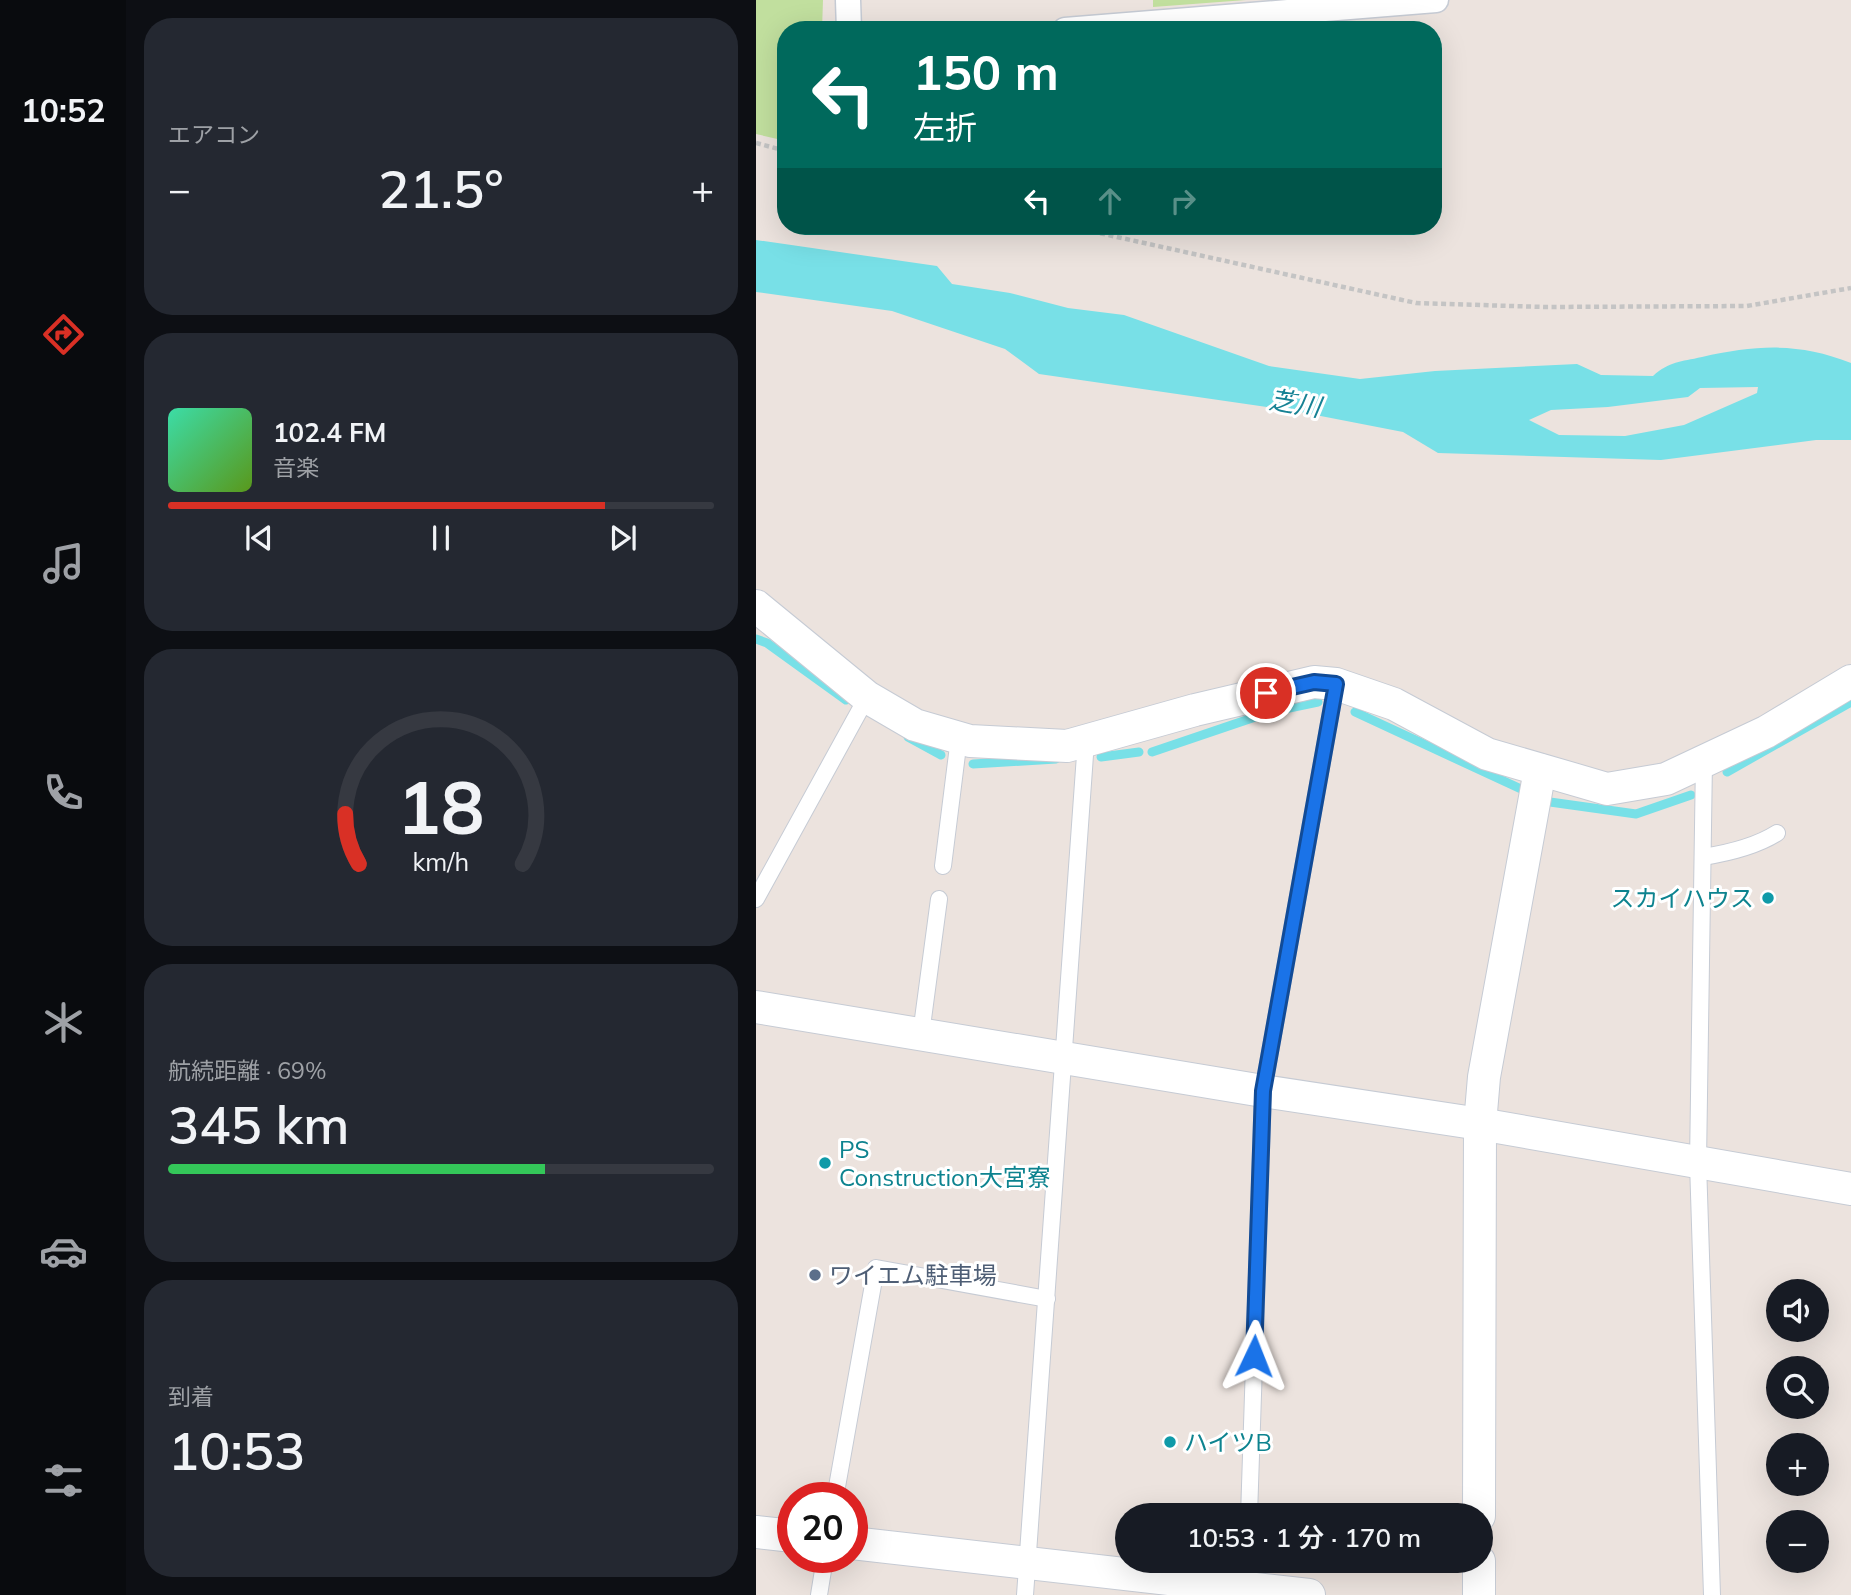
<!DOCTYPE html>
<html lang="ja">
<head>
<meta charset="utf-8">
<style>
	:root { --surface:#171b24; --page:#242831; --text:#f1f3f6; --muted:#9ea1a6; --line:#363941; --accent:#d93025 }
	body { margin:0; font-family:Mulish,"Noto Sans JP",sans-serif; background:var(--page); color:var(--text); height:100vh; display:flex; flex-direction:column; font-size:26px; white-space:nowrap }
	* { box-sizing:border-box; margin:0 }
	p { font-size:23px; color:var(--muted) }
	.icon { flex:none; width:38px; height:38px; fill:none; stroke:currentColor; stroke-width:2; stroke-linecap:round; stroke-linejoin:round }
	.map { position:relative; flex:1; overflow:hidden }
	.side { display:flex; flex-direction:column; gap:18px; padding:18px; background:#0d0f14; width:630px }
	.side>* { flex:none }
	.banner { position:absolute; left:21px; top:21px; width:665px; height:214px; border-radius:28px; box-shadow:0 7px 28px #0002; background:#00695c; color:#fff; overflow:hidden }
	.controls { position:absolute; left:1010px; top:1279px; display:grid; gap:14px }
	.controls a { display:grid; place-items:center; width:63px; height:63px; border-radius:50%; background:var(--surface); box-shadow:0 7px 28px #0002; font-size:35px }
	.speed { position:absolute; left:21px; top:1482px; display:flex; gap:14px; font-size:35px; font-weight:700; text-align:center }
	.speed>* { display:grid; place-content:center; width:91px; height:91px; border-radius:50%; background:var(--surface); box-shadow:0 7px 28px #0002; line-height:1 }
	.speed .limit { border:10px solid #d22; background:#fff; color:#111 }
	.pin { position:absolute; display:grid; place-items:center; width:60px; height:60px; color:#fff; margin:-30px; border:4px solid #fff; border-radius:50%; box-shadow:0 2px 7px #0007 }
	.me { position:absolute; width:77px; margin:-38px; rotate:2deg; stroke-linejoin:round; filter:drop-shadow(0 0 5px #0008) }
	.turn { display:flex; align-items:center; gap:24px; height:147px; padding:0 21px; font-size:32px }
	.turn .icon { width:91px; height:91px; stroke-width:2.5 }
	.turn b { display:block; font-size:49px; line-height:60px }
	.lanes { display:flex; align-items:center; height:66px; padding:0 21px; background:#0003; justify-content:center; gap:35px; direction:ltr }
	.lanes .off { opacity:.35 }
	.big { font-size:52px; font-weight:600; line-height:1.1 }
	.side .card { flex:1; display:flex; flex-direction:column; justify-content:center; gap:10px; min-width:0; padding:0 24px; border-radius:28px; background:var(--page) }
	.side .dial { align-items:center; gap:0 }
	.dial svg { height:182px; overflow:visible; fill:none; stroke:var(--line); stroke-width:7; stroke-linecap:round; text-anchor:middle }
	.dial text { fill:var(--text); stroke:none }
	.song { display:flex; align-items:center; gap:21px }
	.cover { width:84px; height:84px; border-radius:10px; background:linear-gradient(135deg,hsl(160 70% 55%),hsl(90 70% 35%)) }
	.played { height:7px; border-radius:4px; background:linear-gradient(90deg,var(--accent) 80%,var(--line) 80%) }
	.keys { display:flex; justify-content:space-around; direction:ltr }
	.heat { display:flex; justify-content:space-between; align-items:center; font-size:38px; direction:ltr }
	.charge { height:10px; border-radius:5px; background:linear-gradient(90deg,#34c759 69%,var(--line) 0) }
	.trip { position:absolute; left:359px; top:1503px; width:378px; height:70px; border-radius:35px; background:var(--surface); box-shadow:0 7px 28px #0002; font-weight:600; line-height:70px; text-align:center }
	main { display:flex; flex:1; min-height:0 }
	.tab-bar { display:flex; flex-direction:column; width:126px; justify-content:space-around; align-items:center; background:#090b0e; color:var(--muted) }
	.tab-bar .icon { width:49px; height:49px }
	.tab-bar .current { color:var(--accent) }
	.tab-bar b { font-size:32px; color:var(--text) }
	.map>svg:first-child { display:block }
</style>
</head>
<body>
<main>
<nav class="tab-bar">
<b>10:52</b>
<svg class="icon current" aria-label="directions" viewBox="0 0 24 24"><path d="M12 3l9 9-9 9-9-9zM9 14v-3h6M13 9l2 2-2 2"/></svg>
<svg class="icon" aria-label="music" viewBox="0 0 24 24"><path d="M9 18V5l10-2v13"/><circle cx="6" cy="18" r="3"/><circle cx="16" cy="16" r="3"/></svg>
<svg class="icon" aria-label="phone" viewBox="0 0 24 24"><path d="M5 4h4l2 5-3 2q2 4 5 5l2-3 5 2v4C11 20 4 13 5 4z"/></svg>
<svg class="icon" aria-label="climate" viewBox="0 0 24 24"><path d="M12 3v18M4 7l16 10M4 17L20 7"/></svg>
<svg class="icon" aria-label="car" viewBox="0 0 24 24"><path d="M5 17H2v-5l4-1 3-4h7l3 4 3 1v5h-3M9 17h6M6 11h13"/><circle cx="7" cy="17" r="2"/><circle cx="17" cy="17" r="2"/></svg>
<svg class="icon" aria-label="filters" viewBox="0 0 24 24"><path d="M4 7h16M4 17h16"/><circle cx="9" cy="7" r="2"/><circle cx="15" cy="17" r="2"/></svg>
</nav>
<section class="side">
<div class="card"><p>エアコン</p>
<div class="heat"><a>−</a><b class="big">21.5°</b><a>+</a></div>
</div>
<div class="card">
<div class="song"><i class="cover"></i><div><b>102.4 FM</b><p>音楽</p></div></div>
<div class="played"></div>
<div class="keys"><svg class="icon" aria-label="previous" viewBox="0 0 24 24"><path d="M18 5L8 12l10 7zM5 5v14"/></svg><svg class="icon" aria-label="pause" viewBox="0 0 24 24"><path d="M8 5v14M16 5v14"/></svg><svg class="icon" aria-label="next" viewBox="0 0 24 24"><path d="M6 5l10 7-10 7zM19 5v14"/></svg></div>
</div>
<div class="card dial"><svg viewBox="0 0 100 80">
<path d="M14 69A42 42 0 1 1 86 69"/>
<path d="M14 69A42 42 0 0 1 8 47" stroke="#d93025"/>
<text x="50" y="56" font-size="32" font-weight="700">18</text>
<text x="50" y="72" font-size="11">km/h</text>
</svg></div>
<div class="card"><p>航続距離 · 69%</p><b class="big">345 km</b><div class="charge"></div></div>
<div class="card"><p>到着</p><b class="big">10:53</b></div>
</section>
<div class="map">
<svg width="1095" height="1595" viewBox="0 0 1095 1595">
	<rect width="100%" height="100%" fill="#ece3de"/>
	<g fill="#c1df9e">
		<polygon points="0,0 67,0 66,30 30,30 30,141 0,134"/>
		<polygon points="397,0 490,0 397,7"/>
	</g>
	<path fill="#78e0e7" fill-rule="evenodd" d="M 0,240 L 181,266 L 196,284 L 254,293 L 312,308 L 368,315 L 513,366 L 604,379 L 679,371 L 821,364 L 845,375 L 897,376 C 914,361 924,362 946,357 C 1000,345 1043,342 1095,363 L 1095,440 L 1060,440 L 905,460 L 682,453 L 647,432 L 539,411 L 283,374 L 249,349 L 136,311 L 0,292 ZM 1002,387 L 1001,393 L 928,425 L 869,436 L 803,435 L 773,420 L 795,410 L 852,407 L 932,397 L 944,388 Z"/>
	<g fill="none" stroke-linecap="round" stroke-linejoin="round">
		<g stroke="#78e0e7" stroke-width="9">
			<polyline points="0,639 11,643 90,700"/>
			<polyline points="599,712 765,789"/>
			<polyline points="152,737 185,755"/>
			<polyline points="396,752 514,712 562,702"/>
			<polyline points="345,757 383,752"/>
			<polyline points="217,764 300,759"/>
			<polyline points="971,772 1095,702"/>
			<polyline points="794,802 880,814 935,795"/>
		</g>
		<defs>
			<g id="service">
				<polyline points="948,760 942,1163 956,1595"/>
				<path d="M 947,857 C 972,853 999,847 1021,833"/>
				<polyline points="187,866 203,738"/>
				<polyline points="0,899 111,697"/>
				<polyline points="165,1034 183,899"/>
				<polyline points="79,1498 120,1268 291,1299"/>
				<polyline points="493,1516 507,1091 580,684"/>
				<polyline points="490,1588 491,1561"/>
				<polyline points="63,1595 69,1558"/>
				<polyline points="269,1595 330,741"/>
			</g>
			<g id="pedestrian">
				<polyline points="92,0 93,30"/>
				<polyline points="309,30 680,0"/>
			</g>
			<g id="minor">
				<polyline points="0,606 111,697 159,725 214,741 311,746 439,710 558,682 580,684 638,704 731,754 851,789 910,779 1010,732 1095,681"/>
				<polyline points="0,1007 507,1091 724,1124 1095,1189"/>
				<polyline points="723,1516 724,1124 728,1077 784,770"/>
				<polyline points="0,1532 37,1536"/>
				<polyline points="96,1543 553,1595"/>
				<polyline points="723,1595 723,1561"/>
			</g>
		</defs>
		<use href="#service" stroke="#c6cbd4" stroke-width="18"/>
		<use href="#pedestrian" stroke="#c6cbd4" stroke-width="27"/>
		<use href="#minor" stroke="#c6cbd4" stroke-width="34"/>
		<g stroke="#c4c4c4" stroke-width="4.5" stroke-dasharray="5 3.5" stroke-linecap="butt">
			<polyline points="0,143 30,151"/>
			<polyline points="311,226 660,303 788,307 991,306 1095,288"/>
		</g>
		<use href="#service" stroke="#fff" stroke-width="16"/>
		<use href="#pedestrian" stroke="#fff" stroke-width="24"/>
		<use href="#minor" stroke="#fff" stroke-width="32"/>
	</g>
	<g fill="none" stroke-linecap="round" stroke-linejoin="round">
		<defs>
			<polyline id="route" points="498,1356 507,1091 580,684 558,682 510,693"/>
		</defs>
		<use href="#route" stroke="#114b97" stroke-width="18"/>
		<use href="#route" stroke="#1a73e8" stroke-width="12"/>
	</g>
	<g fill="#0f9aa8" stroke="#fff" stroke-width="2.5">
		<circle cx="1012" cy="898" r="7"/>
		<circle cx="69" cy="1163" r="7"/>
		<circle cx="414" cy="1442" r="7"/>
	</g>
	<circle fill="#5c6f8a" stroke="#fff" stroke-width="2.5" cx="59" cy="1275" r="7"/>
	<g text-anchor="middle" dominant-baseline="central" stroke-width="6" stroke-linejoin="round" paint-order="stroke">
		<g font-size="24" fill="#0d838f" stroke="#fff" text-anchor="start">
			<text x="998" y="898" text-anchor="end">スカイハウス</text>
			<text x="83" y="1149">PS<tspan x="83" dy="28">Construction大宮寮</tspan></text>
			<text x="428" y="1442">ハイツB</text>
		</g>
		<g font-size="24" fill="#4e5e75" stroke="#fff" text-anchor="start">
			<text x="73" y="1275">ワイエム駐車場</text>
		</g>
		<g font-size="26" font-style="italic" fill="#168294" stroke="#fff">
			<text transform="translate(539 403) rotate(9)">芝川</text>
		</g>
	</g>
</svg>
<div class="controls">
<a><svg class="icon" aria-label="sound" viewBox="0 0 24 24"><path d="M4 9h4l5-4v14l-5-4H4zM17 9q2 3 0 6"/></svg></a>
<a><svg class="icon" aria-label="search" viewBox="0 0 24 24"><circle cx="10" cy="10" r="6"/><path d="M15 15l6 6"/></svg></a>
<a>+</a>
<a>−</a>
</div>
<div class="speed"><div class="limit">20</div></div>
<div class="pin" style="left:510px;top:693px;background:#d93025"><svg class="icon" aria-label="arrive" viewBox="0 0 24 24"><path d="M6 21V4h12l-3 4 3 4H6"/></svg></div>
<svg class="me" style="left:498px;top:1356px" viewBox="-20 -20 40 40"><path d="M0-17L14 15 0 8-14 15z" fill="#1a73e8" stroke="#fff" stroke-width="4"/></svg>
<div class="trip">10:53 · 1 分 · 170 m</div>
<div class="banner">
<div class="turn"><svg class="icon" aria-label="left" viewBox="0 0 24 24"><path d="M17 20v-9H6M10 6l-5 5 5 5"/></svg><div><b>150 m</b>左折</div></div>
<div class="lanes"><svg class="icon" aria-label="left" viewBox="0 0 24 24"><path d="M17 20v-9H6M10 6l-5 5 5 5"/></svg><svg class="icon off" aria-label="ahead" viewBox="0 0 24 24"><path d="M12 20V5M6 11l6-6 6 6"/></svg><svg class="icon off" aria-label="right" viewBox="0 0 24 24"><path d="M7 20v-9h11M14 6l5 5-5 5"/></svg></div>
</div>
</div>
</main>
</body>
</html>
